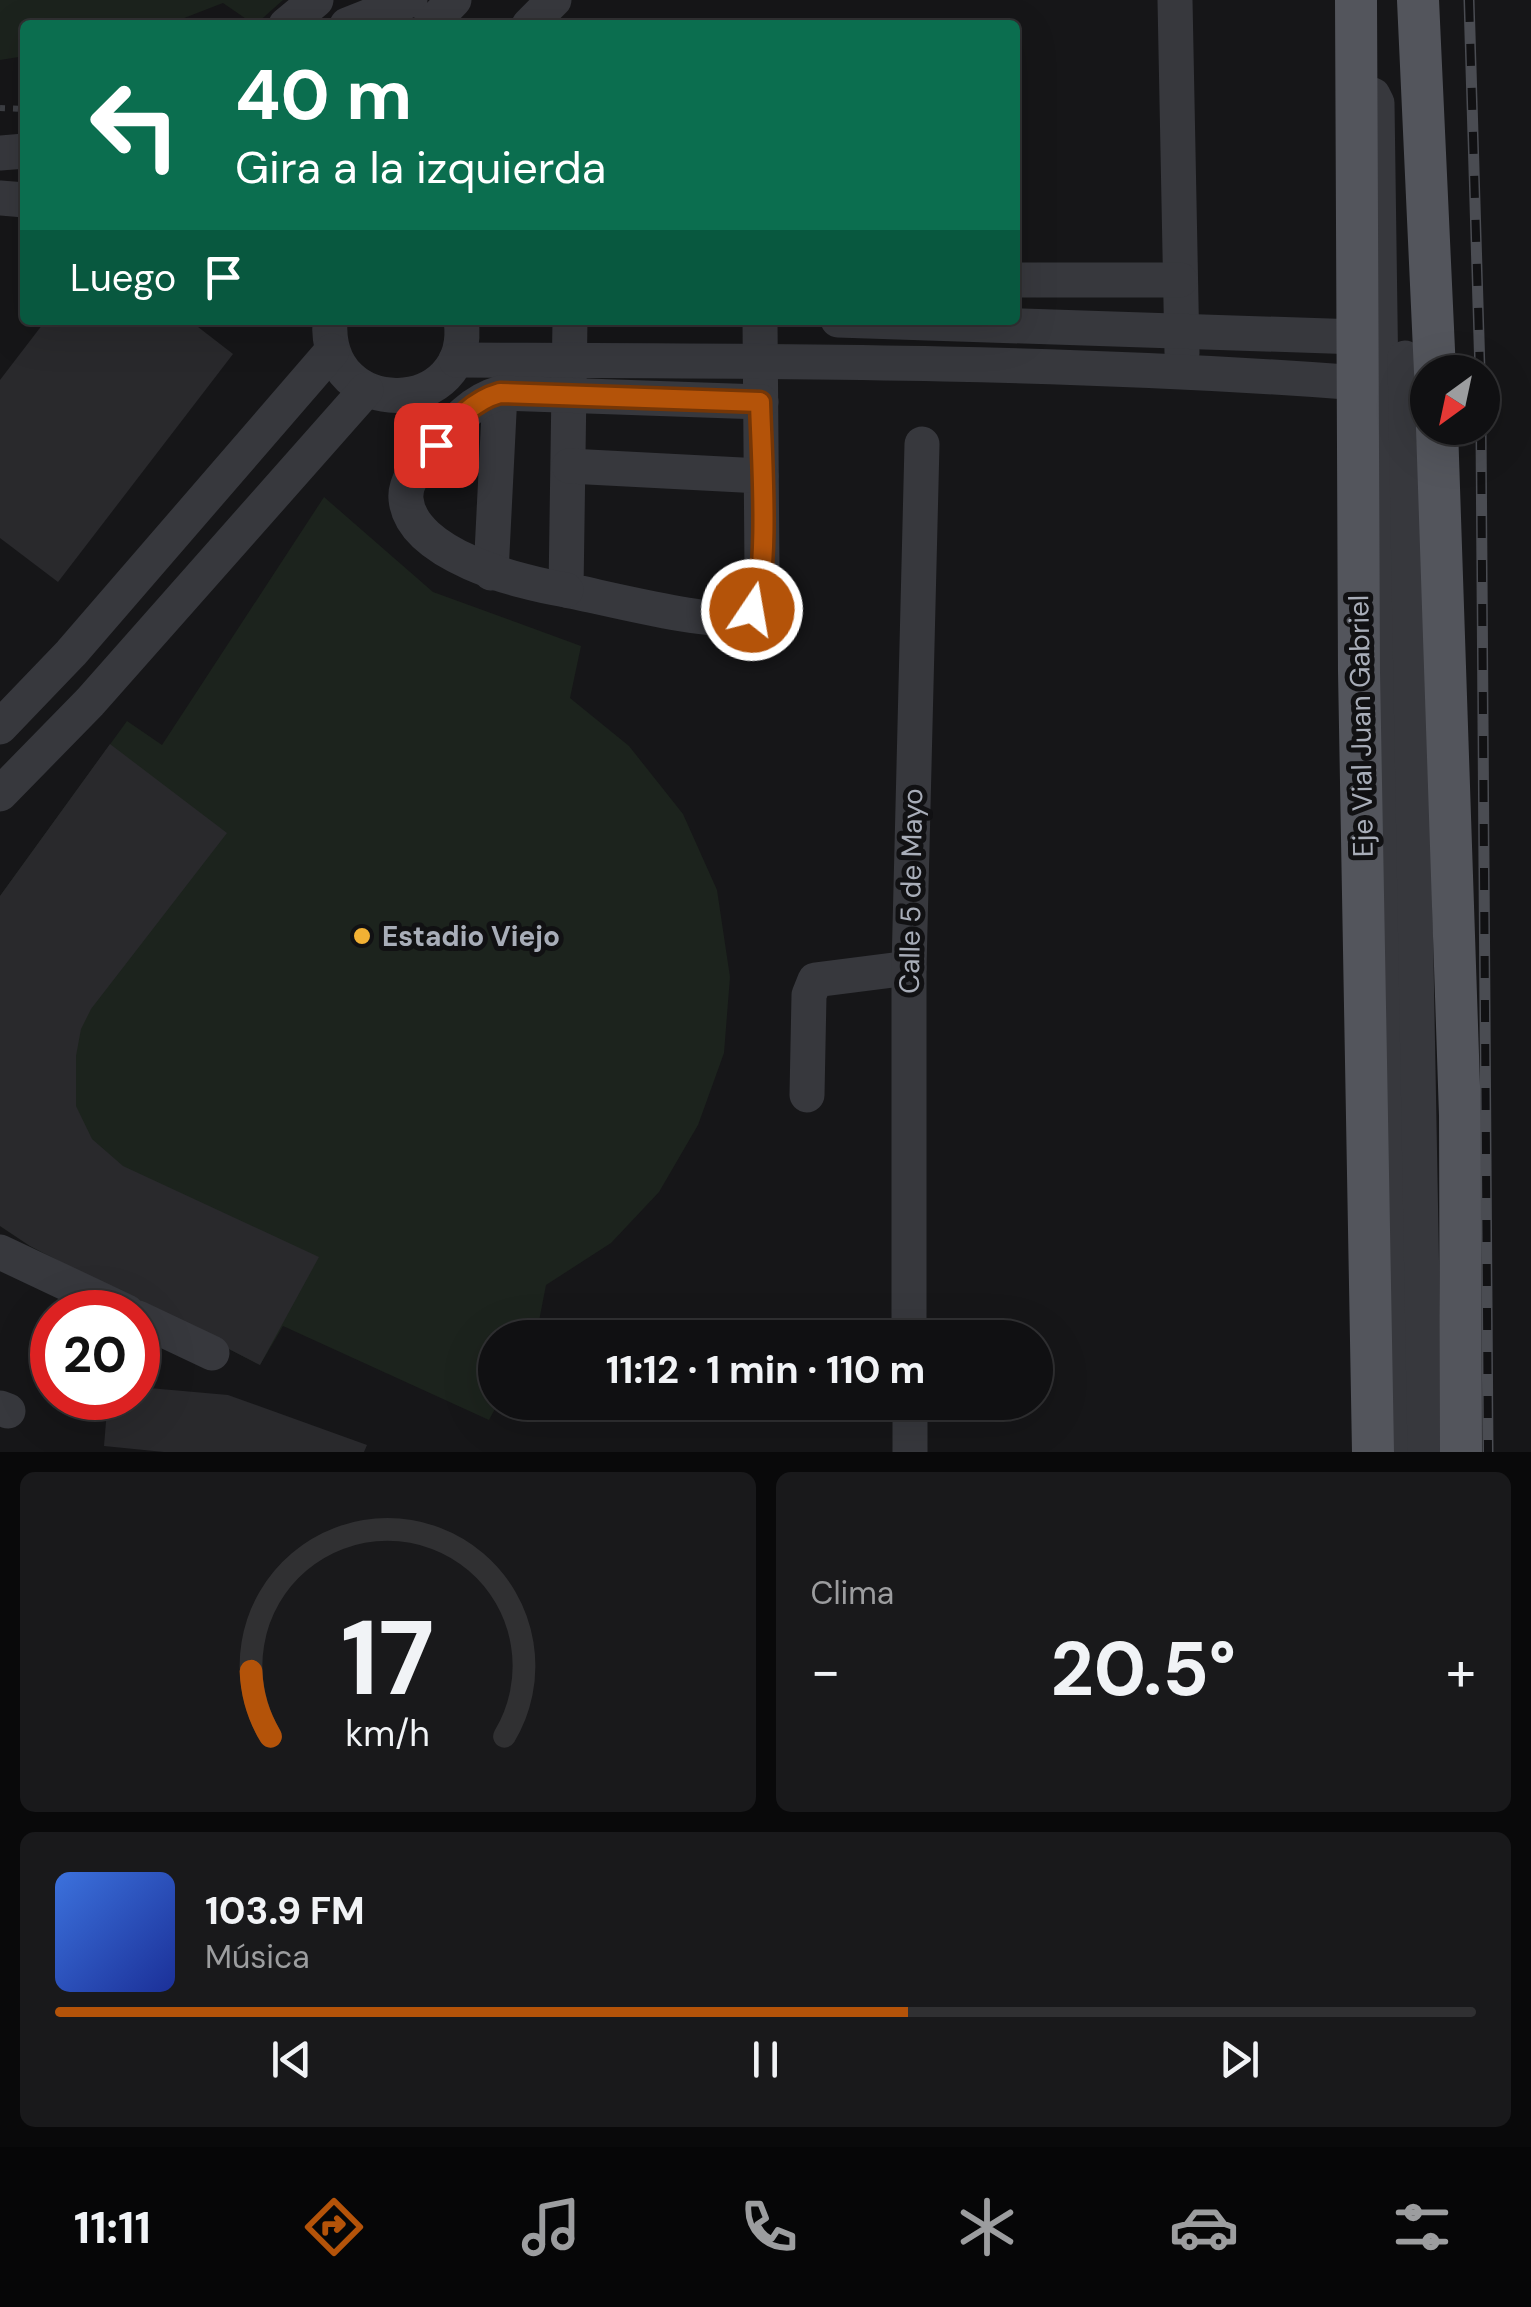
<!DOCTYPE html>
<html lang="es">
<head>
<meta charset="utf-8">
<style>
	:root { --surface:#101012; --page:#19191b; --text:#f1f3f6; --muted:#9c9d9f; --line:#303032; --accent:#b45309 }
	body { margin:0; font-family:"DM Sans",sans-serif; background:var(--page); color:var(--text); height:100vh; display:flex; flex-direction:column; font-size:38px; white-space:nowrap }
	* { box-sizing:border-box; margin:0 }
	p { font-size:32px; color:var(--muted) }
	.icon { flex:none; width:55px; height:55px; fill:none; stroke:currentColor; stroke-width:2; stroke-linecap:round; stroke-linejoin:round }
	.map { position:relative; height:1452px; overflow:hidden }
	.drawer { display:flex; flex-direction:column; gap:20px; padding:20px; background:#09090a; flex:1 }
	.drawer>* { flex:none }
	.hud { position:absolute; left:20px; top:20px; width:1000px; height:305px; border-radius:10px; box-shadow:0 10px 40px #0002,0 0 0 2px var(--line); background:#0b6e4f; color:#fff; overflow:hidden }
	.needle { width:65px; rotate:213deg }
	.buttons { position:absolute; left:1410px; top:355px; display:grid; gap:20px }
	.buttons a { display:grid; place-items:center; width:90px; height:90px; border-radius:50%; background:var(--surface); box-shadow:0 10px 40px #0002,0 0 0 2px var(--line); font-size:50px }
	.speed { position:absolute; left:30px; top:1290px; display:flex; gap:20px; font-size:50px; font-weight:700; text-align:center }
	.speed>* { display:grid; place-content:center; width:130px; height:130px; border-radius:50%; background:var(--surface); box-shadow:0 10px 40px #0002,0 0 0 2px var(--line); line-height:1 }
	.speed .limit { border:15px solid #d22; background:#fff; color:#111 }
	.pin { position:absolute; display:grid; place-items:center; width:85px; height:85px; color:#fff; margin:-42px; border-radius:20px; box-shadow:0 5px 15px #0006 }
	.me { position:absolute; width:110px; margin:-55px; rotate:12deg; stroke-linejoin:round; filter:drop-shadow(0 0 8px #0008) }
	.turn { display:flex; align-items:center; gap:35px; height:210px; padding:0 50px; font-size:45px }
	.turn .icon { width:130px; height:130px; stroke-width:2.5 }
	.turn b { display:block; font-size:70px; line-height:85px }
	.then { display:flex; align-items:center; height:95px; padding:0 50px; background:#0003; gap:20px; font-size:38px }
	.big { font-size:75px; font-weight:700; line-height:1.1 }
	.drawer .widget { flex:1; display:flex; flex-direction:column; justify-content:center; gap:15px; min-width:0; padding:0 35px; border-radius:15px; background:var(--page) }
	.drawer .dial { align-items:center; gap:0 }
	.dial svg { height:260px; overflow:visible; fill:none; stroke:var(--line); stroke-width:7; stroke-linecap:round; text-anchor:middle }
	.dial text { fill:var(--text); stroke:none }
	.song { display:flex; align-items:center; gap:30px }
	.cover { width:120px; height:120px; border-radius:15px; background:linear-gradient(135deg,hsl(220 70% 55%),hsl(230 70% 35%)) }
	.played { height:10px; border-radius:5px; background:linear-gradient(90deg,var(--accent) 60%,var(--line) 60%) }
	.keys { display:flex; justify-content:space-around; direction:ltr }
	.heat { display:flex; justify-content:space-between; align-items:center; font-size:55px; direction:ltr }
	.drawer .tiles { flex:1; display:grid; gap:20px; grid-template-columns:1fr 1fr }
	.widget:last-child { grid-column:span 2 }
	.trip { position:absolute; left:478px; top:1320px; width:575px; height:100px; border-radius:50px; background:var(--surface); box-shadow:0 10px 40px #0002,0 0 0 2px var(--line); font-weight:700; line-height:100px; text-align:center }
	.menu { display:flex; height:160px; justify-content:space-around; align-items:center; background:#060607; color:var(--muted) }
	.menu .icon { width:70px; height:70px }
	.menu .current { color:var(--accent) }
	.menu b { font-size:45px; color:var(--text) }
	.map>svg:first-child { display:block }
</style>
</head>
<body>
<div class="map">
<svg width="1531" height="1452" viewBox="0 0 1531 1452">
	<rect width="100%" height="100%" fill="#161618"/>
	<g fill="#1c231d">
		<polygon points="0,0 283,0 255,25 223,3 166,25 25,25 25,56 0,60"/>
		<polygon points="324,497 433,592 581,646 570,698 629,746 683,814 717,890 730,977 724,1053 698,1125 659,1192 611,1243 546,1285 539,1321 531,1337 495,1338 495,1402 498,1403 489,1420 283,1326 260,1365 30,1246 0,1226 0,896 127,721 162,745"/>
	</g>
	<g fill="#29292c">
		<polygon points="46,320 189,320 233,354 58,582 0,538 0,380"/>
		<polygon points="110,744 227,833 91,1009 81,1029 76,1056 76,1106 92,1139 123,1166 319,1257 260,1365 30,1246 0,1226 0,896"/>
		<polygon points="138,1387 228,1395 367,1445 364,1452 164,1452 104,1446 108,1398 138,1398"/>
	</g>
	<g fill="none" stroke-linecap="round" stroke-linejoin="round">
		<polyline stroke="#3d3f44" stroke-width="6" stroke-dasharray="5 8" stroke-linecap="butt" points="0,108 25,109"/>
		<g stroke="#37383d" stroke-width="35">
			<polyline points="1175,0 1182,353"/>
			<polyline points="286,25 316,0"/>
			<polyline points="347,25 410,0"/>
			<polyline points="430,25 454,0"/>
			<polyline points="529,25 554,0"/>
			<polyline points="1373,95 1377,103 1396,1452"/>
			<polyline points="0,153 25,151"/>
			<polyline points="0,198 25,200"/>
			<polyline points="1015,280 1180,280"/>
			<path d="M 330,320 C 323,424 475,417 461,320"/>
			<path d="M 570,320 L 566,590 C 598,596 718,627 741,617 C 761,608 760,589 762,570 L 760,320"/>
			<polyline points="838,320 1359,337"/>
			<polyline points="1405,358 1425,1452"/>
			<path d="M 456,360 C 757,361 1060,360 1360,383"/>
			<polyline points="569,466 761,476"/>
			<polyline points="491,573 500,393"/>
			<path d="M 566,590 C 521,583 411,555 406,499 C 404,479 424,460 435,446 C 454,423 471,401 500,393 L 761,402"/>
			<polyline points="0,727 71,653 332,351"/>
			<polyline points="0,794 90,702 366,390"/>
			<polyline points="807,1095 809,995 815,980 909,968"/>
			<polyline points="0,1252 127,1312"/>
			<polyline points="138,1318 212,1353"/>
			<polyline points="909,1338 909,968 922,444"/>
			<polyline points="910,1402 910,1452"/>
			<polyline points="0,1408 8,1411"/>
		</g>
		<g stroke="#53555c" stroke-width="42">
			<polyline points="1356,0 1359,671 1373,1452"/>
			<polyline points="1418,0 1435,372"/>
			<polyline points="1437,428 1460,1115 1461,1452"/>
		</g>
		<defs>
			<g id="rail">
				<polyline points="1469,0 1480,372"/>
				<polyline points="1481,428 1488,1452"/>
			</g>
		</defs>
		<use href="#rail" stroke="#4a4c52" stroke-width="11"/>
		<use href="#rail" stroke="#111113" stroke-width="8" stroke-dasharray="22" stroke-linecap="butt"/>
	</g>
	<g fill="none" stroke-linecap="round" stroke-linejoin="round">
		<defs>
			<path id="route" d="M 436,445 C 454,423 471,401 500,393 L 760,402 C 761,445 771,581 752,610"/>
		</defs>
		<use href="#route" stroke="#753606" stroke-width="25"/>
		<use href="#route" stroke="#b45309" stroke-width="18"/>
	</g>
	<circle fill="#f2b134" stroke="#111113" stroke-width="4" cx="362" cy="936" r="10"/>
	<g text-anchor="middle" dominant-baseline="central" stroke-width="10" stroke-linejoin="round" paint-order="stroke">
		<g font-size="28" fill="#a8adb8" stroke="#111113">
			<text transform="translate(1361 726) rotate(-91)">Eje Vial Juan Gabriel</text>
			<text transform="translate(911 891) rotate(-89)">Calle 5 de Mayo</text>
		</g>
		<g font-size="28" font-weight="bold" fill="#a8adb8" stroke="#111113" text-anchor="start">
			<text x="382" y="936">Estadio Viejo</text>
		</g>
	</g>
</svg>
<div class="buttons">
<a><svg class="needle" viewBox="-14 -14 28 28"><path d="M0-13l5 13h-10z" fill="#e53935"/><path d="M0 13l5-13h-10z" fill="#9c9d9f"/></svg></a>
</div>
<div class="speed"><div class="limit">20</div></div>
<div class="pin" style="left:436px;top:445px;background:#d93025"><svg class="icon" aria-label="arrive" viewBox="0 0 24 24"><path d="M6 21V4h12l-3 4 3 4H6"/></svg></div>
<svg class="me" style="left:752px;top:610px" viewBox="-20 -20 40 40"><circle r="17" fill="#b45309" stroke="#fff" stroke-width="3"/><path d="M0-11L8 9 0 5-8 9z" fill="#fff"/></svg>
<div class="trip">11:12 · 1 min · 110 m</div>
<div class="hud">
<div class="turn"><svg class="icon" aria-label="left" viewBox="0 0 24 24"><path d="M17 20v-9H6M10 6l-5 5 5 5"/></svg><div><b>40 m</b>Gira a la izquierda</div></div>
<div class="then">Luego<svg class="icon" aria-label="arrive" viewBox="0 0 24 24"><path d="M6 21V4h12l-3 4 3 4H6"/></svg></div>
</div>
</div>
<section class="drawer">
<div class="tiles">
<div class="widget dial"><svg viewBox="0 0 100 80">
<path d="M14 69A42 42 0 1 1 86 69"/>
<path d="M14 69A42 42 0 0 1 8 49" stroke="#b45309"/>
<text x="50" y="56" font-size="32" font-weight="700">17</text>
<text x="50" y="72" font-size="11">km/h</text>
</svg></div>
<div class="widget"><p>Clima</p>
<div class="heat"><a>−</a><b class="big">20.5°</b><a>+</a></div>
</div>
<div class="widget">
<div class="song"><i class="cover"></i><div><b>103.9 FM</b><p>Música</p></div></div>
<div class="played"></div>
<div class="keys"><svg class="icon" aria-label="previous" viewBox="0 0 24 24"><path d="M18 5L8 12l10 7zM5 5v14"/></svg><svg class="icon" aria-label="pause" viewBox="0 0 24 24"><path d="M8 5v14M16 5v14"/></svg><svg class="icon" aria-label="next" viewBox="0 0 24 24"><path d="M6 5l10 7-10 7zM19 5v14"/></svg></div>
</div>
</div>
</section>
<nav class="menu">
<b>11:11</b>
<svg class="icon current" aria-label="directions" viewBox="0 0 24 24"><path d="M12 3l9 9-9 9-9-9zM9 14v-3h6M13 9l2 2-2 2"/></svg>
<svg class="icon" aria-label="music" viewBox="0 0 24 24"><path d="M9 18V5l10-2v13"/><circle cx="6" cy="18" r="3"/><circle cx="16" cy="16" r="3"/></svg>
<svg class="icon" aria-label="phone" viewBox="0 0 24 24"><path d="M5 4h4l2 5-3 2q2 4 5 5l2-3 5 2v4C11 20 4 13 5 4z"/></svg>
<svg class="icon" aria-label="climate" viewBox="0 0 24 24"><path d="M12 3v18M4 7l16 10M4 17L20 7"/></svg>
<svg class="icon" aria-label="car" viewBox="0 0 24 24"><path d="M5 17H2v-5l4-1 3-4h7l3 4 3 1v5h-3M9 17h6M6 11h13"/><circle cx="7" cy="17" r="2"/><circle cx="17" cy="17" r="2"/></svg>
<svg class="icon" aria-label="filters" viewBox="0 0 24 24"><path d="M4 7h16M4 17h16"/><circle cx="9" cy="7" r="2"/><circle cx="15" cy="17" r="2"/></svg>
</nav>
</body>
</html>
